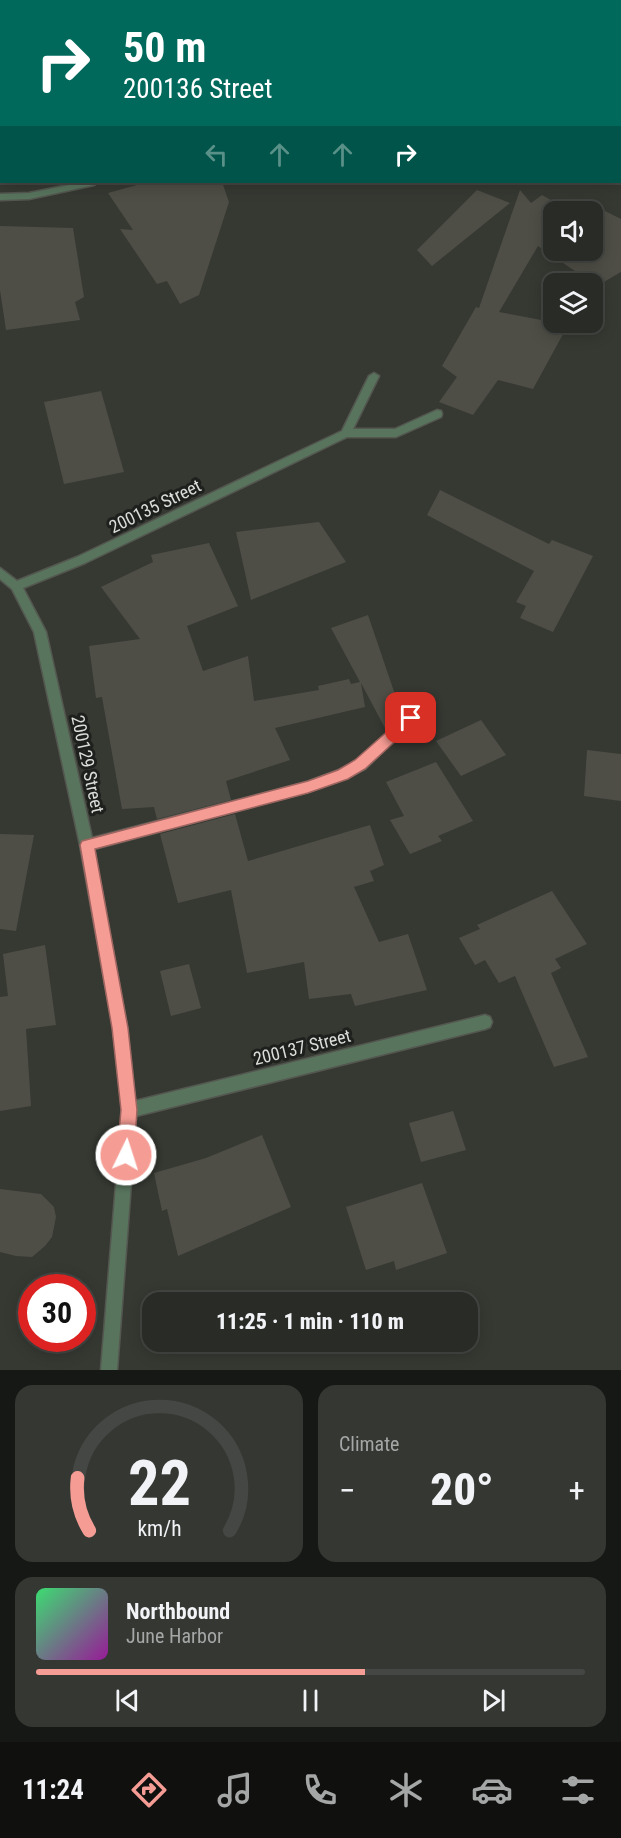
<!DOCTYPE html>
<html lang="en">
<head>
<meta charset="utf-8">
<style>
	:root { --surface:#282b26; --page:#343732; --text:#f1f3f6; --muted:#a5a7a7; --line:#444743; --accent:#f59c94 }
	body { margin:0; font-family:"Roboto Condensed",sans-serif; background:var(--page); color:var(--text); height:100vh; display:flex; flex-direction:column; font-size:22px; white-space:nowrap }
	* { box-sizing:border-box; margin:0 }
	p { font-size:20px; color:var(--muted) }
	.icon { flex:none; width:33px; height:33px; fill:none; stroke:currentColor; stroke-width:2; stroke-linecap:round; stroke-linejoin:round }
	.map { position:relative; height:1370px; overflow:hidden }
	.panel { display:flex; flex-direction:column; gap:15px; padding:15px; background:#161815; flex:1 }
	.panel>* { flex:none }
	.top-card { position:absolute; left:0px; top:0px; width:621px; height:183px; box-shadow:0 3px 15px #0003,0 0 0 2px var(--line); background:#00695c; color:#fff; overflow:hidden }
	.buttons { position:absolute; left:543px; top:201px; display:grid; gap:12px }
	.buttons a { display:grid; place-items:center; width:60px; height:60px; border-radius:12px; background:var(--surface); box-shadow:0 3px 15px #0003,0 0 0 2px var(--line); font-size:30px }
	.speed { position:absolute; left:18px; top:1274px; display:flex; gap:12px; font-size:30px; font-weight:700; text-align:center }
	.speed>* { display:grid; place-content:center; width:78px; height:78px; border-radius:50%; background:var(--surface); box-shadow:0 3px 15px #0003,0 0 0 2px var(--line); line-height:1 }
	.speed .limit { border:9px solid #d22; background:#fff; color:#111 }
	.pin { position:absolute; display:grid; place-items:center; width:51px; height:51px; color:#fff; margin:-26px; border-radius:12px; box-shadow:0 3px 9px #0006 }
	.me { position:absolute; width:66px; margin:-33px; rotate:4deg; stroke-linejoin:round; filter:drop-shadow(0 0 4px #0008) }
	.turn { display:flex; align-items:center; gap:21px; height:126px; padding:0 24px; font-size:27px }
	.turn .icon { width:78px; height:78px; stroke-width:2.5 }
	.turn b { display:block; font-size:42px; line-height:51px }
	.lanes { display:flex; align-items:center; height:57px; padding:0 24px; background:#0003; justify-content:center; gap:30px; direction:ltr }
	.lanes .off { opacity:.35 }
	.big { font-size:45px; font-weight:800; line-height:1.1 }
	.panel .widget { flex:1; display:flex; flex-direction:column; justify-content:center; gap:9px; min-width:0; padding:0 21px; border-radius:18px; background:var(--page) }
	.panel .dial { align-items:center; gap:0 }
	.dial svg { height:156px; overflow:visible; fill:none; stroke:var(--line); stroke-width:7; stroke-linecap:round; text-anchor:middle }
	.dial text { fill:var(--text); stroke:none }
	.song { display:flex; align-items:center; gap:18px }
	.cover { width:72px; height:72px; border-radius:9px; background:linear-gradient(135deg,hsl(140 70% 55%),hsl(300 70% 35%)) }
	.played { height:6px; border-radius:3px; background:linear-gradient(90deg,var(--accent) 60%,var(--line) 60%) }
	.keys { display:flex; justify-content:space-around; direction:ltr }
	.heat { display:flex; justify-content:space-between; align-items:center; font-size:33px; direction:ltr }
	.panel .tiles { flex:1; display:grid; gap:15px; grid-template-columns:1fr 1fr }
	.widget:last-child { grid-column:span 2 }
	.trip { position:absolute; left:142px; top:1292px; width:336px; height:60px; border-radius:18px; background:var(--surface); box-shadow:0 3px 15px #0003,0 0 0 2px var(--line); font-weight:800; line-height:60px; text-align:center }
	.dock { display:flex; height:96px; justify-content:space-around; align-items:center; background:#10110f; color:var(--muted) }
	.dock .icon { width:42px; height:42px }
	.dock .current { color:var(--accent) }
	.dock b { font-size:27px; color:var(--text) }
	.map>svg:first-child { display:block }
</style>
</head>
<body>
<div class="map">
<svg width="621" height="1370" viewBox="0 0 621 1370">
	<rect width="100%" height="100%" fill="#363932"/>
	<g fill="#4e4e46">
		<polygon points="148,182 222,182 229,202 199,295 180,304 167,281 157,284 120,229 133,230 108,193"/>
		<polygon points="477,190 510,203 432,266 417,250"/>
		<polygon points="520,190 531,203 542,195 572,212 554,212 554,250 592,250 592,212 578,212 589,203 621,219 621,272 597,286 538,246 499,312 568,325 533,389 498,380 473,415 439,402 457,377 442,366 476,307 479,308"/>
		<polygon points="0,226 73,228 84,297 75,302 80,320 6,330 0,290"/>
		<polygon points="101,391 124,472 64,484 44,402"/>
		<polygon points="440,490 549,544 552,540 593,556 553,632 520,618 526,606 516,602 534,571 427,515"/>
		<polygon points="319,522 346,562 251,600 236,532"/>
		<polygon points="209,543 238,606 187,626 203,671 248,656 254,701 319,690 318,686 349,679 351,684 360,682 331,628 368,615 402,715 386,730 361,683 365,707 275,728 290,760 226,781 231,800 157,819 154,807 122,809 102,697 96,698 89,646 140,639 101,587 153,562 151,555"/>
		<polygon points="481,720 506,755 461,776 436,741"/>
		<polygon points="587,750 621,754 621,801 584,796"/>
		<polygon points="436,762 473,821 438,836 442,841 410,854 390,820 404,816 386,782"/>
		<polygon points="235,814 248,861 370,825 384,865 370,871 374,881 354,887 379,942 408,934 427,990 355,1006 351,994 309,999 304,962 247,973 231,890 178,903 160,834"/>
		<polygon points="0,834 34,835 16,931 0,929"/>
		<polygon points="552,891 587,944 555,959 561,968 551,973 588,1057 554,1067 515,976 499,983 485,960 475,965 459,938 480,929 477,925"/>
		<polygon points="45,945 56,1025 26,1029 31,1106 0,1111 0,997 8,996 3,954"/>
		<polygon points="189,964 201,1008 171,1016 160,971"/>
		<polygon points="453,1111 466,1150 421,1162 409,1123"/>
		<polygon points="262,1135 291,1207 178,1256 167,1209 162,1211 154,1173 206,1158"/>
		<polygon points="422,1183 447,1253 396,1270 394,1261 366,1270 346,1207"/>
		<polygon points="0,1189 41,1194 54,1207 56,1217 52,1237 45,1246 32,1257 16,1256 0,1252"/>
	</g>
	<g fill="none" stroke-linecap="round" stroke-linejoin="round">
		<defs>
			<g id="street">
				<polygon points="84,182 98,182 94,185 29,199 0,200 0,194 29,193"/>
				<polygon points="374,373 379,376 353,429 395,429 437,410 441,411 442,414 441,417 396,437 347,437 85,563 23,588 46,632 92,838 307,782 339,770 357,761 407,714 415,714 417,718 365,769 347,778 308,792 94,849 127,1027 135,1101 485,1015 490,1017 492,1022 490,1027 485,1029 136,1116 117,1370 101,1370 122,1110 113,1027 80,845 34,632 12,589 0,579 0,568 17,581 77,557 342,431 369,376"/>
			</g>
		</defs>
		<use href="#street" stroke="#545750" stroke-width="3"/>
		<use href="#street" fill="#58745d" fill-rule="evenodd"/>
	</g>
	<polygon fill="#f59c94" stroke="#9f6560" stroke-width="1.5" points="411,712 416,714 418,718 416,722 365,769 348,779 308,793 95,849 128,1028 137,1110 134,1155 132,1161 126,1164 120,1161 117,1155 121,1110 112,1028 80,845 82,841 308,781 338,770 355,760 407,714"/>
	<g text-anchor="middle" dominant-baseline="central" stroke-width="6" stroke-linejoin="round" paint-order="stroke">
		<g font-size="18" fill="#dbddd9" stroke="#1e201d">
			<text transform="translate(155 506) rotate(-26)">200135 Street</text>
			<text transform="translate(88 764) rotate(78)">200129 Street</text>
			<text transform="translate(302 1047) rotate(-14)">200137 Street</text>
		</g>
	</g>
</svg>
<div class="buttons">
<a><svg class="icon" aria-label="sound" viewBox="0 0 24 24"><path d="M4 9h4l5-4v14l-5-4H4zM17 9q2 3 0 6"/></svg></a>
<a><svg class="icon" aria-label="layers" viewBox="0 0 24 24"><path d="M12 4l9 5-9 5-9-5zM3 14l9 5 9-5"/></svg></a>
</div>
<div class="speed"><div class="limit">30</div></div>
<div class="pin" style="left:411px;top:718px;background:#d93025"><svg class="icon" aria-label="arrive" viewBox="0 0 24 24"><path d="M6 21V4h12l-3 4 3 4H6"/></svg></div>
<svg class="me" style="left:126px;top:1155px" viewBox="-20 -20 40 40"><circle r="17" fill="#f59c94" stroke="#fff" stroke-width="3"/><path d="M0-11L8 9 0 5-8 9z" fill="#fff"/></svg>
<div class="trip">11:25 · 1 min · 110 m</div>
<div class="top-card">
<div class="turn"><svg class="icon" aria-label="right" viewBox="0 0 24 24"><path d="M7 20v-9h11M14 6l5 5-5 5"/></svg><div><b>50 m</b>200136 Street</div></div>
<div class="lanes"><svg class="icon off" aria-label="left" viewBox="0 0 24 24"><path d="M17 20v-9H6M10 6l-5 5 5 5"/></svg><svg class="icon off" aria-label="ahead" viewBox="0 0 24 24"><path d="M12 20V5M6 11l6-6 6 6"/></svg><svg class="icon off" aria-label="ahead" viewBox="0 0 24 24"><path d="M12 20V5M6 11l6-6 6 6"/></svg><svg class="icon" aria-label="right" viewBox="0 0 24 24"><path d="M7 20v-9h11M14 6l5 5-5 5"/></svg></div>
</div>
</div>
<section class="panel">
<div class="tiles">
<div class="widget dial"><svg viewBox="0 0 100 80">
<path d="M14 69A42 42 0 1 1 86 69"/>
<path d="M14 69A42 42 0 0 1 8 42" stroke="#f59c94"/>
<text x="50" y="56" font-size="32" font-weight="700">22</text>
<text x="50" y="72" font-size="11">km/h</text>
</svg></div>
<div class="widget"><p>Climate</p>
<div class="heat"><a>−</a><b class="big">20°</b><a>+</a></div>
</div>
<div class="widget">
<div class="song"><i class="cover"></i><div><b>Northbound</b><p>June Harbor</p></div></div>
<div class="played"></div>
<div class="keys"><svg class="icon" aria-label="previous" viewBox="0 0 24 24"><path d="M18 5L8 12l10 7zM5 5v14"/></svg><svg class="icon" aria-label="pause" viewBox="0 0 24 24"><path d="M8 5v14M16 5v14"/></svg><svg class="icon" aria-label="next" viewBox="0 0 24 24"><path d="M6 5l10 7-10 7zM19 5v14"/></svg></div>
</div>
</div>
</section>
<nav class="dock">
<b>11:24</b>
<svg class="icon current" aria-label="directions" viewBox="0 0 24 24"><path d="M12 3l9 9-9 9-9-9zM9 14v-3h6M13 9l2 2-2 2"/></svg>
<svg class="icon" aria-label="music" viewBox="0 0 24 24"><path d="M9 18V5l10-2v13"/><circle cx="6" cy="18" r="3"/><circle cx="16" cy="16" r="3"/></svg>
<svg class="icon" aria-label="phone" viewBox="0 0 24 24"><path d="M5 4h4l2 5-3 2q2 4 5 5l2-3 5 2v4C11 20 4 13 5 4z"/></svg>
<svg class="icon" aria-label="climate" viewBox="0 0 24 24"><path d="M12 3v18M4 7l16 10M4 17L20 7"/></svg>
<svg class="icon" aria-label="car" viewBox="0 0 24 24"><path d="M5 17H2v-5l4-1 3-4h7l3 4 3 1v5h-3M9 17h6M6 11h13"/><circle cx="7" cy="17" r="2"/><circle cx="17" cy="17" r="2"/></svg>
<svg class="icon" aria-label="filters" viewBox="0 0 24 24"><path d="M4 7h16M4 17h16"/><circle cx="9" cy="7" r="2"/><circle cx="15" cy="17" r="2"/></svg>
</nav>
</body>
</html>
